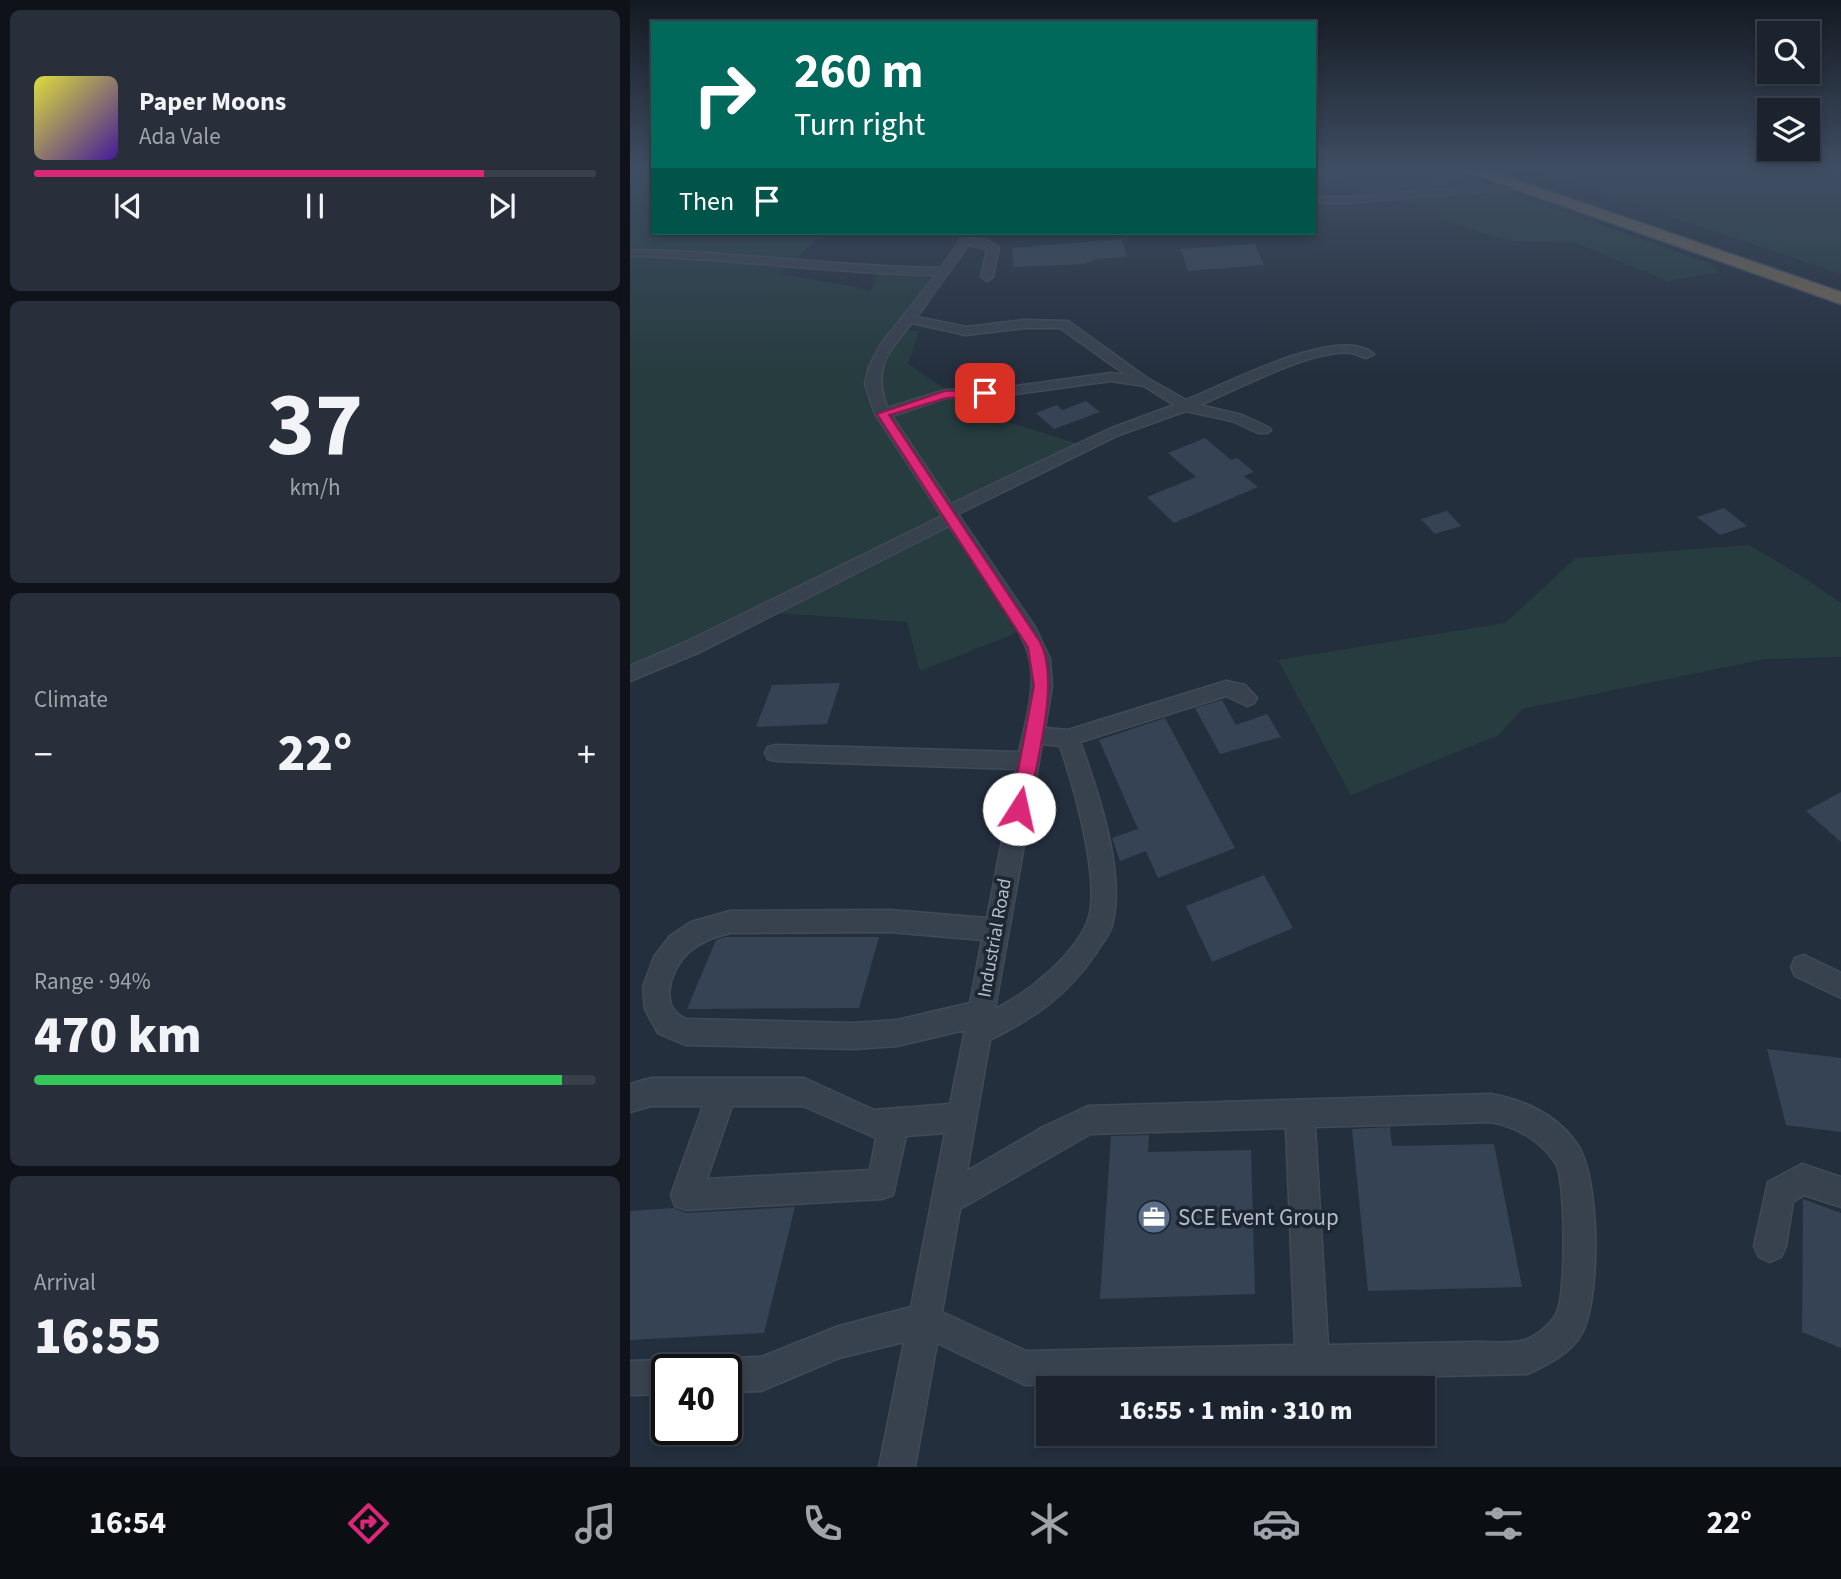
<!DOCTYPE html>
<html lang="en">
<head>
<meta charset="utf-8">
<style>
	:root { --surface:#1b232e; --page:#282f3a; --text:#f1f3f6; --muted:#a0a4aa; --line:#39404a; --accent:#db2777 }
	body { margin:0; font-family:"Source Sans 3",sans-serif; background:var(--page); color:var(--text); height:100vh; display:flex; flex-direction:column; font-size:26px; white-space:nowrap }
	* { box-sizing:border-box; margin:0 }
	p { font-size:23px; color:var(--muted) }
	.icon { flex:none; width:38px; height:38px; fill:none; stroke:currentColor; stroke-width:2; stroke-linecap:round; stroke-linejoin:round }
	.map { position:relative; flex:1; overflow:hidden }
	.panel { display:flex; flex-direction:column; gap:10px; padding:10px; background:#0f1319; width:630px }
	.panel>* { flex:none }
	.guide { position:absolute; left:21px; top:21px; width:665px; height:214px; border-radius:0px; box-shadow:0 4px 10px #0003,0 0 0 2px var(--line); background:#00695c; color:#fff; overflow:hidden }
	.tools { position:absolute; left:1127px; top:21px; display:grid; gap:14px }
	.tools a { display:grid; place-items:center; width:63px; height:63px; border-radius:0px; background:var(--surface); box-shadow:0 4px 10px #0003,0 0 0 2px var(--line); font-size:35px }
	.speed { position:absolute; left:21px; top:1354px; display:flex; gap:14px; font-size:35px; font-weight:700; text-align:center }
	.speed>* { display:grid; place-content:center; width:91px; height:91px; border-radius:50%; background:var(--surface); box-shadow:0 4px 10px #0003,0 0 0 2px var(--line); line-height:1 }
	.speed .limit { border:4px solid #111; border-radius:10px; background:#fff; color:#111 }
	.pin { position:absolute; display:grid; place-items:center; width:60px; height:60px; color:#fff; margin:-30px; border-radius:14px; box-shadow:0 4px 10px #0006 }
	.me { position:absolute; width:77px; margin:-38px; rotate:10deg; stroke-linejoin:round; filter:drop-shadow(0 0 5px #0008) }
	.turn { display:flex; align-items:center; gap:24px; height:147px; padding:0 28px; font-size:32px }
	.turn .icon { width:91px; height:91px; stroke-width:2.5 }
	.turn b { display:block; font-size:49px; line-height:60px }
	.then { display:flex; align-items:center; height:66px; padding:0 28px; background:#0003; gap:14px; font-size:26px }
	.big { font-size:52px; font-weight:800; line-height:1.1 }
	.panel .widget { flex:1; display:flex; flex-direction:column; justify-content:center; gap:10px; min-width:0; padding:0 24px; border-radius:10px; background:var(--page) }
	.panel .dial { align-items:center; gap:0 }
	.dial b { font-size:91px; line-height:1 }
	.song { display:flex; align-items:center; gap:21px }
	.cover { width:84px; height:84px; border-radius:10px; background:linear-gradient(135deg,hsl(60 70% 55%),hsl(260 70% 35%)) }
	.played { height:7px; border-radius:4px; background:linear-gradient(90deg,var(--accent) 80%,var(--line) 80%) }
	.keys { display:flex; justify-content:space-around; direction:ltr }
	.heat { display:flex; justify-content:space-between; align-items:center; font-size:38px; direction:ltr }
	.charge { height:10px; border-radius:5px; background:linear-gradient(90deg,#34c759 94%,var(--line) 0) }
	.trip { position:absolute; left:406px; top:1376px; width:399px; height:70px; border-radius:0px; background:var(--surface); box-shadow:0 4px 10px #0003,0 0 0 2px var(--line); font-weight:800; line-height:70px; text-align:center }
	.menu { display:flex; height:112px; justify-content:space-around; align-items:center; background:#0b0e12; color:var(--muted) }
	.menu .icon { width:49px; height:49px }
	.menu .selected { color:var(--accent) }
	.menu b { font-size:32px; color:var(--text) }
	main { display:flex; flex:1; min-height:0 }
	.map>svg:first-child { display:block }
</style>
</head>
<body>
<main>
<section class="panel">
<div class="widget">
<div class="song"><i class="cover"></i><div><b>Paper Moons</b><p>Ada Vale</p></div></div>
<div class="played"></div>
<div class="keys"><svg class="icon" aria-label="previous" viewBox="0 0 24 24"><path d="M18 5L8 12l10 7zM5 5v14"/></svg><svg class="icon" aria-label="pause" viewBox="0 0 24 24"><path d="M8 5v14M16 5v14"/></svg><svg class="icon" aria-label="next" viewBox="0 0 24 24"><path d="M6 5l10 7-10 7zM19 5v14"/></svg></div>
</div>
<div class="widget dial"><b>37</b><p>km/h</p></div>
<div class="widget"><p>Climate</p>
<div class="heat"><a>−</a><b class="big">22°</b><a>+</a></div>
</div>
<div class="widget"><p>Range · 94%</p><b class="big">470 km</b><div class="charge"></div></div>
<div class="widget"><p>Arrival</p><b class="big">16:55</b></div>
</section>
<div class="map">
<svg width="1211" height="1467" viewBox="0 0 1211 1467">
	<rect width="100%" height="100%" fill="#242f3e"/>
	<g fill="#263c3f">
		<polygon points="0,169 23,169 23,233 194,233 149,274 227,287 241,292 247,274 308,275 266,329 289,331 278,364 355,415 455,446 318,511 396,629 290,671 277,622 132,612 0,675"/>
		<polygon points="684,169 815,169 1079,263 1090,272 1037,281 946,243 881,241 812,221 809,212 715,187"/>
		<polygon points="898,169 1211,169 1211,274"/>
		<polygon points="1119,545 1173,577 1211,603 1211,657 1135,659 892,709 869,735 721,795 648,660 875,623 946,558"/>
	</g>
	<g fill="#364354">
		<polygon points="492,239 497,257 467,259 455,264 383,267 382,248"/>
		<polygon points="625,244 634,265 558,271 551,249"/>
		<polygon points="456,401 470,412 424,429 406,413 427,405 432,410"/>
		<polygon points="575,438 601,460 607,458 624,472 614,476 628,487 544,523 517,497 566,477 538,453"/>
		<polygon points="1094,508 1117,526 1090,535 1067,517"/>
		<polygon points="817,511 831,526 805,534 791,519"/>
		<polygon points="210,683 197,724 126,727 142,685"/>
		<polygon points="592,700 606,725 637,714 651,737 590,754 565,708"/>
		<polygon points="535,718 605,848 528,878 516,851 490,861 482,838 508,829 469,740"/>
		<polygon points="1211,792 1211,842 1176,811"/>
		<polygon points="634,875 663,928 582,962 556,906"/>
		<polygon points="95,937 249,937 229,1008 57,1009 86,940"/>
		<polygon points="1137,1049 1211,1058 1211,1132 1156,1125"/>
		<polygon points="760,1127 762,1146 864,1144 892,1287 738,1291 722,1129"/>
		<polygon points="519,1135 518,1152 621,1150 625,1294 470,1299 481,1136"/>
		<polygon points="1173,1199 1211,1213 1211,1348 1172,1332"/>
		<polygon points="165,1207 134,1333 0,1340 0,1211 44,1208 56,1213"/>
	</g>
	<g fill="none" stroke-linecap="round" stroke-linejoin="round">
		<defs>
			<g id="minor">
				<polygon points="819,169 829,169 828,178 797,187 792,184 819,174"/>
				<polygon points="892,183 896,184 896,188 717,203 684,203 684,197 717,197"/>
				<path d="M 335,233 L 345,233 L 342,239 L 356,240 L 369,247 L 363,277 L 357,281 L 351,277 L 357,249 L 338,245 L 287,317 L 336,327 L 394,320 L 438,321 L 517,378 L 556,400 C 594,385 710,323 744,354 L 737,358 C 732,357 726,354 721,353 C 684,348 606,390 570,405 L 612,415 L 638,427 L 641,430 L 638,433 L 628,433 L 602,421 L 556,411 L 489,435 L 328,514 L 405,627 L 420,659 L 422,686 L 415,728 L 438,730 L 596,681 L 615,685 L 627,698 L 624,703 L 617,706 L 596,696 L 450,742 C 468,791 496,874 482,925 C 480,935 471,944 466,953 C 436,997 405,1017 360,1040 L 337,1171 L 413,1127 L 458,1106 L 861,1094 C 894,1100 927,1115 947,1144 C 970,1177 971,1297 952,1333 C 941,1353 918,1365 897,1374 L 395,1385 L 307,1343 L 285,1467 L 249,1467 L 274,1342 L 209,1358 L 131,1391 L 96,1392 L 96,1370 L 81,1370 L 84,1363 L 96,1358 L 131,1357 L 209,1326 L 281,1307 L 315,1133 L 276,1136 L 263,1195 L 252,1199 L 56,1210 L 45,1206 L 41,1195 L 73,1106 L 21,1106 L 0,1112 L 0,1084 L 21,1078 L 174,1078 L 244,1110 L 320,1104 L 335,1030 L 267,1046 L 224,1049 L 56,1045 L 28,1033 L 15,1009 L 13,987 L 24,957 L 40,936 L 61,922 L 100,911 L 260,910 L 357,918 L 386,769 L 146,761 L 138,759 L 135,753 L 138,747 L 146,745 L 389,752 C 395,723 406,691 400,661 C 395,629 339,556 319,526 L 70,652 L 0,681 L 0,666 L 56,642 L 312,516 L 245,414 L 235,384 L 239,367 L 251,344 L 306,275 C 204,274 102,258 0,256 L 0,250 C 104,251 207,267 311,268 ZM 282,323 L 336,335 L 394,328 L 430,328 L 496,375 L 481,373 L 371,388 L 315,390 L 257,408 C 243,367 256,355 282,323 ZM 481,381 L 514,386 L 544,405 L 479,429 L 321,504 L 262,416 L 316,398 L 371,396 ZM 412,744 L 430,746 C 443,784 473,885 457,923 C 442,957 398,993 365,1009 ZM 260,932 L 352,940 L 340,1003 L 267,1020 L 224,1023 L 56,1019 C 27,1007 41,967 60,951 C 72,941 85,937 100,933 ZM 102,1106 L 173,1106 L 246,1138 L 240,1170 L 77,1179 ZM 861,1122 C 887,1127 912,1141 926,1164 C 936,1181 936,1295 927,1312 C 922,1323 907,1336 895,1340 C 880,1345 858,1341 842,1342 C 794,1343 746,1344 698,1345 L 685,1127 ZM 656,1128 L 665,1345 L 396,1351 L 312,1312 L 330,1209 L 460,1134 Z"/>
				<polygon points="1174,955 1211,973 1211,998 1165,976 1161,967 1165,958"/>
				<polygon points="1172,1164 1211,1177 1211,1207 1174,1195 1163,1202 1156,1246 1151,1257 1140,1262 1129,1257 1124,1246 1138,1182"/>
				<polygon points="37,1360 49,1365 51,1370 37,1370 37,1394 0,1395 0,1361"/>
			</g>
			<polygon id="highway" points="835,169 855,169 1211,292 1211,304 837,172"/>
		</defs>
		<use href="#minor" stroke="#414a57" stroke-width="3"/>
		<use href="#highway" stroke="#434c59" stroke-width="3"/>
		<use href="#minor" fill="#38414e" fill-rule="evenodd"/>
		<use href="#highway" fill="#746855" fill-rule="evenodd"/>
	</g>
	<linearGradient id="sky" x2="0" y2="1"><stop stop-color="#141a22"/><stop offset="0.45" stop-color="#3f4d63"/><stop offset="1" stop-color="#3f4d63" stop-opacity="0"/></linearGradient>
	<rect width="1211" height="374" fill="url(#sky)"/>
	<path fill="#db2777" stroke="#8e194d" stroke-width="2" d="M 355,390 L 358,391 L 358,396 L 316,398 L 259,415 L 410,642 C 431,681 405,766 398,809 L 395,814 L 383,814 L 381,809 L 404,686 L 398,647 L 247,414 L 315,391 Z"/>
	<defs>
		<symbol id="office-disc" viewBox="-11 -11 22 22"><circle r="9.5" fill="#5c6f8a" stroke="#1d2633"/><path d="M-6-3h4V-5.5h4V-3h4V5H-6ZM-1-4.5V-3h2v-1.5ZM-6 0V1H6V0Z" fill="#fff"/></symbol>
	</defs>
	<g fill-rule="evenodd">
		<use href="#office-disc" x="505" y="1198" width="38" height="38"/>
	</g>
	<g text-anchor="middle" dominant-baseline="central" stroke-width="7" stroke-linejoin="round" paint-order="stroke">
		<g font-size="19" fill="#b4bcc9" stroke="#1d2633">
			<text transform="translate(365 938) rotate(-80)">Industrial Road</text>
		</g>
		<g font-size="23" fill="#b4bcc9" stroke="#1d2633" text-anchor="start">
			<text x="548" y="1217">SCE Event Group</text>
		</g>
	</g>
</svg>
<div class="tools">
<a><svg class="icon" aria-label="search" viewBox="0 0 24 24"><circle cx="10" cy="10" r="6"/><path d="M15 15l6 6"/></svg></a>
<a><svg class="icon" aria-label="layers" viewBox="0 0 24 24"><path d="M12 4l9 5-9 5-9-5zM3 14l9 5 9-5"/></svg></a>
</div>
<div class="speed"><div class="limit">40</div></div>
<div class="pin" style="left:355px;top:393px;background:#d93025"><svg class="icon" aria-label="arrive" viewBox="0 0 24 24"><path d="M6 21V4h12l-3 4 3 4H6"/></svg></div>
<svg class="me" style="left:389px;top:809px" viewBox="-20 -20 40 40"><circle r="19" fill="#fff"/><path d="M0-13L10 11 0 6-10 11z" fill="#db2777"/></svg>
<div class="trip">16:55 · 1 min · 310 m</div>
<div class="guide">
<div class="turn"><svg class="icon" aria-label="right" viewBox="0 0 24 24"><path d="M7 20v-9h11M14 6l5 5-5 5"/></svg><div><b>260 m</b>Turn right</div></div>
<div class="then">Then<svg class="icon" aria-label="arrive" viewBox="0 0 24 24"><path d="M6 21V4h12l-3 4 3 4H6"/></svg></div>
</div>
</div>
</main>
<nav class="menu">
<b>16:54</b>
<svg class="icon selected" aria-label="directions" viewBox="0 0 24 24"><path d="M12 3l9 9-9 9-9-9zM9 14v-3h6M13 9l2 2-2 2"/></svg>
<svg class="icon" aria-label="music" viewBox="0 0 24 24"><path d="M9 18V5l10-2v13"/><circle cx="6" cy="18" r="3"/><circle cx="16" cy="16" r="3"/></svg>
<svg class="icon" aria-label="phone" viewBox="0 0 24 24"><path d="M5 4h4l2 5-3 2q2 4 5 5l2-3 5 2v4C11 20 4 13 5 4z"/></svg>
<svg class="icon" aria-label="climate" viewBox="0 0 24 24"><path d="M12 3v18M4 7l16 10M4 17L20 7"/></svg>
<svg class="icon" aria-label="car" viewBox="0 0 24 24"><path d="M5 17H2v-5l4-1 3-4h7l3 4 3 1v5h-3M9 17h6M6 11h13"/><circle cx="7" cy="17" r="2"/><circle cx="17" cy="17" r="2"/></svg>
<svg class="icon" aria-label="filters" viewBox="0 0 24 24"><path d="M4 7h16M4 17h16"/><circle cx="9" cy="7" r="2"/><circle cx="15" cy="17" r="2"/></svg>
<b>22°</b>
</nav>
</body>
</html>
